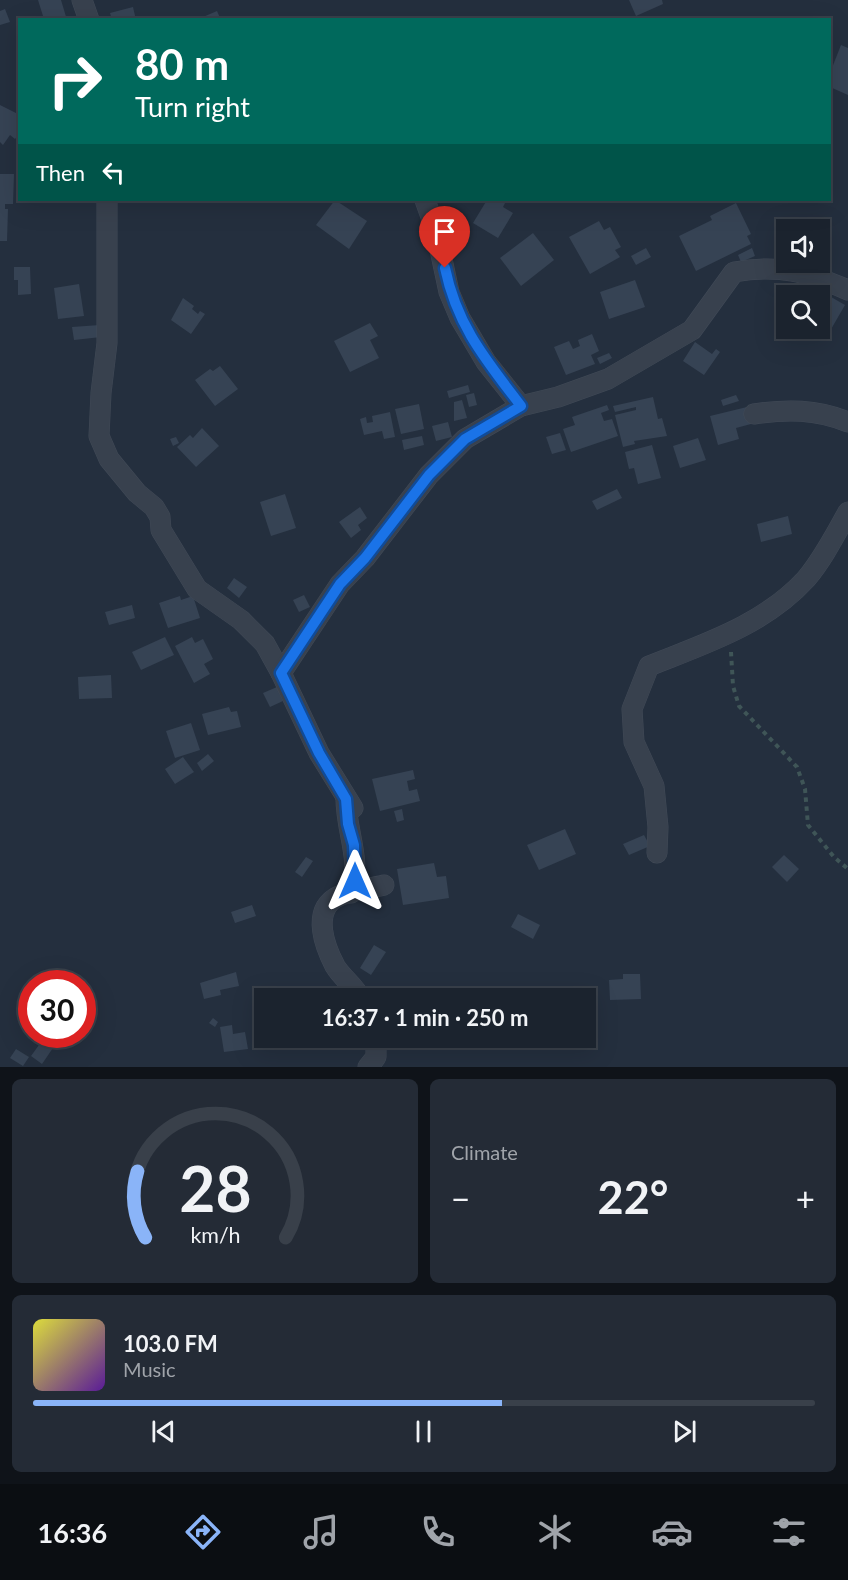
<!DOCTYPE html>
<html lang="en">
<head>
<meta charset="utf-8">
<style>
	:root { --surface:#1b232e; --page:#242b36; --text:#f1f3f6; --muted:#a0a4aa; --line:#39404a; --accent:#8ab4f8 }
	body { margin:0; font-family:Lato,sans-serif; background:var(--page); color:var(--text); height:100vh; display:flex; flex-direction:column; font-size:22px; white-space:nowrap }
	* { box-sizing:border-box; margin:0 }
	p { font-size:20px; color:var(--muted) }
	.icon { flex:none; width:33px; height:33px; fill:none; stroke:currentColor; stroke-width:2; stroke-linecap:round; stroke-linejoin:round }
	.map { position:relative; height:1067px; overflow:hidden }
	.sheet { display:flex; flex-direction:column; gap:12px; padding:12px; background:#0f1319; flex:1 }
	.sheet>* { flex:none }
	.hud { position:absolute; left:18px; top:18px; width:813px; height:183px; border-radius:0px; box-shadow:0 6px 24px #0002,0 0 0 2px var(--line); background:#00695c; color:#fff; overflow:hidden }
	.tools { position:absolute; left:776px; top:219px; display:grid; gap:12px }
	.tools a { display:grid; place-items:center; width:54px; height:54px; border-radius:0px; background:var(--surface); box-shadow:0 6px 24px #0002,0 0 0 2px var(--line); font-size:30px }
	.speed { position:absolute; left:18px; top:970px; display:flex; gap:12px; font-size:30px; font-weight:700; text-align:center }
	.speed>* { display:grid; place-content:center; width:78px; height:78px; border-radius:50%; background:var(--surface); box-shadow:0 6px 24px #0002,0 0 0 2px var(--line); line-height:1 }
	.speed .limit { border:9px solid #d22; background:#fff; color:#111 }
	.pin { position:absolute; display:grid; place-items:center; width:51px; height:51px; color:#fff; margin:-62px -26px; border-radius:50% 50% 50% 0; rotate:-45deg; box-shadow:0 0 6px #0007 }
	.pin .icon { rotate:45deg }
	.me { position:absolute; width:66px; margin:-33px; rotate:0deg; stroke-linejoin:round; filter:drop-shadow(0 0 4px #0008) }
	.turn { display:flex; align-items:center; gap:21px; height:126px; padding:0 18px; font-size:27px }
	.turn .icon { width:78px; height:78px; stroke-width:2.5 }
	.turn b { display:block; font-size:42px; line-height:51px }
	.then { display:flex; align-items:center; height:57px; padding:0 18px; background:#0003; gap:12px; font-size:22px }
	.big { font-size:45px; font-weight:700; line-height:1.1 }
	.sheet .widget { flex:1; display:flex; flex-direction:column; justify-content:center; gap:9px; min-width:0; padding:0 21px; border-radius:9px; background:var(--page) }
	.sheet .dial { align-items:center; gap:0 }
	.dial svg { height:156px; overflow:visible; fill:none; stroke:var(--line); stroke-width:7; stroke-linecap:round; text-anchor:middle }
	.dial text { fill:var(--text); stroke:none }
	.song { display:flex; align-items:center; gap:18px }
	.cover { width:72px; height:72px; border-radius:9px; background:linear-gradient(135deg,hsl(60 70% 55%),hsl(270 70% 35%)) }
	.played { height:6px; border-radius:3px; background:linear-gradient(90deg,var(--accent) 60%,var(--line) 60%) }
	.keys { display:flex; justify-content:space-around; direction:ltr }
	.heat { display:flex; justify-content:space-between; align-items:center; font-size:33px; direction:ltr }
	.sheet .tiles { flex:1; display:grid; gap:12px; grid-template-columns:1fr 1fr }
	.widget:last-child { grid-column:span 2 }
	.trip { position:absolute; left:254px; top:988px; width:342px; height:60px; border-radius:0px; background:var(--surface); box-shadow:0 6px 24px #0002,0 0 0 2px var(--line); font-weight:700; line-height:60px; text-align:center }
	.tab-bar { display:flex; height:96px; justify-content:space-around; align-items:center; background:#0b0e12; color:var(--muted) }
	.tab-bar .icon { width:42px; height:42px }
	.tab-bar .on { color:var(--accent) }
	.tab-bar b { font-size:27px; color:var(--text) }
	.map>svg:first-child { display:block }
</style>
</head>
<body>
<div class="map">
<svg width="848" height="1067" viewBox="0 0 848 1067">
	<rect width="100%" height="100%" fill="#242f3e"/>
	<g fill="#364354">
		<polygon points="38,0 61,0 67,20 33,20 43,16"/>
		<polygon points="629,0 662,0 663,4 636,16"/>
		<polygon points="133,7 136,20 112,20 110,13"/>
		<polygon points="5,9 10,22 0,25 0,11"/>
		<polygon points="217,11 221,20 204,20 203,17"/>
		<polygon points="841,45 848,48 848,95 830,87 830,73"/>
		<polygon points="0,105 20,115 20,133 15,139 10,135 3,145 0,142"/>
		<polygon points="0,174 14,174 13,204 5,204 5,209 8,209 7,241 0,241"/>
		<polygon points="335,200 367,221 349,249 316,225"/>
		<polygon points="487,200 499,200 505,203 503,207 513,213 498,238 473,223"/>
		<polygon points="736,203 751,234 747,236 751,244 696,271 679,236 712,220 710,216"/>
		<polygon points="599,221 604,230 610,227 621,247 615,250 620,257 590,274 569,237"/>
		<polygon points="533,233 554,260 521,286 500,258"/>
		<polygon points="646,248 651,257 636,265 631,256"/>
		<polygon points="752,248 755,256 741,262 738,255"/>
		<polygon points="14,267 30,267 31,294 18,295 18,280 14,280"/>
		<polygon points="635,280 645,307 609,319 600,292"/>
		<polygon points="79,284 84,316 58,319 54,288"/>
		<polygon points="817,289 845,305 830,331 819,325 819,296 813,296"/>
		<polygon points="183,298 194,306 192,309 198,314 200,311 205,314 191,334 171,320"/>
		<polygon points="370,323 378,336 370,340 379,358 350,372 334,341"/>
		<polygon points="100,325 101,337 74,340 72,327"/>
		<polygon points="592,334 599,351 591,355 595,364 566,375 554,347 569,341 573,349 580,346 578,340"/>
		<polygon points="695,342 712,354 716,349 720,352 704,375 683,361"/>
		<polygon points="609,353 612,358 600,364 597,358"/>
		<polygon points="220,366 238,389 215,406 195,380 210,369 213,371"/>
		<polygon points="468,385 470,392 449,398 447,391"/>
		<polygon points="474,393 477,405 469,407 466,395"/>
		<polygon points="736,395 739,401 723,406 721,400"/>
		<polygon points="653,397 658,419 662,418 667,436 634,441 635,444 623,447 615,415 636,410 636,407 615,412 613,406"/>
		<polygon points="462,400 467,418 454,421 454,402"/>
		<polygon points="419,404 424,429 401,434 395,409"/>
		<polygon points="607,405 609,410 601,413 604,421 612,419 618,436 571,452 563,429 575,425 572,417"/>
		<polygon points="747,407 751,424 736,428 739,439 718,445 710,416"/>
		<polygon points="390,412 395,437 384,439 382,431 364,435 360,419 366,417 367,423 373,422 372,416"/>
		<polygon points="448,422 452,437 436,441 432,426"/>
		<polygon points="202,428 219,446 196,467 177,447 190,435 193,438"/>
		<polygon points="560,433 566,450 552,454 546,437"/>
		<polygon points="422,436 424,445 404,450 402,440"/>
		<polygon points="176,437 179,443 173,446 170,439"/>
		<polygon points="698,438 706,460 680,468 673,446"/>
		<polygon points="652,445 661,478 638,484 634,468 629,469 625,452"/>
		<polygon points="617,489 622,498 597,510 592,501"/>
		<polygon points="285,494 296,528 271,536 260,502"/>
		<polygon points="360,507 367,518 358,525 361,530 351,538 339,522"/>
		<polygon points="788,516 792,534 761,542 757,524"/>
		<polygon points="234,578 247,587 239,598 227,588"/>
		<polygon points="304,595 310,607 299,612 293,600"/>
		<polygon points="180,596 181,600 193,596 200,618 168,628 159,603"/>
		<polygon points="132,605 135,618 109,625 105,612"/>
		<polygon points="165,637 174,655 141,670 132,652"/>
		<polygon points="192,637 195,643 203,639 213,659 204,664 210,674 194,683 175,646"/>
		<polygon points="111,675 112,698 79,699 78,677"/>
		<polygon points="277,687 283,701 270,707 263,693"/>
		<polygon points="229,707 231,712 237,711 241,727 208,735 202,714"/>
		<polygon points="191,723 200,750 175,758 166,731"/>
		<polygon points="208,754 214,761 202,771 197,763"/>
		<polygon points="183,757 194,772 175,784 165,769"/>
		<polygon points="413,770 415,779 407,781 409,791 417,789 420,801 380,811 372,779"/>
		<polygon points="402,809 404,820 397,822 394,811"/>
		<polygon points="565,829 576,854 539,870 527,845"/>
		<polygon points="644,835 650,846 629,855 623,844"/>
		<polygon points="784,855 799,869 787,882 772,867"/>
		<polygon points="306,857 313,861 302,877 295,872"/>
		<polygon points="434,863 437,877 446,876 449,898 403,905 397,869"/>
		<polygon points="252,905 256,916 235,923 231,912"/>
		<polygon points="518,914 540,925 533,939 511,927"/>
		<polygon points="374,945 386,952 371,975 360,968"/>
		<polygon points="236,972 239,986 220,990 221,995 204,999 200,983"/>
		<polygon points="623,974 640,974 641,999 610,1000 609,980 623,979"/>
		<polygon points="213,1018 218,1022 215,1027 209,1023"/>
		<polygon points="232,1025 233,1034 245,1032 248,1049 224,1052 220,1027"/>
		<polygon points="44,1038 55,1045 42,1064 31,1056"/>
		<polygon points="16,1049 29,1057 23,1066 10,1058"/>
	</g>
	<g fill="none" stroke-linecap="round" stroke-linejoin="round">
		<defs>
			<g id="minor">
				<polyline points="82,0 89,20"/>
				<polyline points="107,200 107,343 101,393 99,436 109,459 137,493 154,507 160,517 161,530 197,589 241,620 265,644 281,673"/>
				<polyline points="425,200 436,231 449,292 460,318 486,362 521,406"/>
				<path d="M 754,414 C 787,409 816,409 848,422"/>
				<path d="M 346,799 C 346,832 362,860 351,893"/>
				<path d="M 353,808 L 319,753 L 281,673 L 340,584 L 365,558 L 429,475 L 465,439 L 521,406 L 558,397 L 608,379 L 692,330 L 734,272 C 780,264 806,272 848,290"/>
				<path d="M 657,853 L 658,827 L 654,786 L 634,742 L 632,709 L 649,666 C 704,644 764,625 806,579 C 823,559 835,535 848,512"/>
				<path d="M 361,999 C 355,986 342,978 335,966 C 325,947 312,913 335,898 C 348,890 369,889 384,885"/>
				<polyline points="368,1067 376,1057 376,1038"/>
			</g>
		</defs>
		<use href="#minor" stroke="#414a57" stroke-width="21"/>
		<polyline stroke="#3f5557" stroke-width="4" stroke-dasharray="4.5 4.5" stroke-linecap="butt" points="731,652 733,686 739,706 797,767 805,789 808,825 834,857 848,869"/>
		<use href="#minor" stroke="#38414e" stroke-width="20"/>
	</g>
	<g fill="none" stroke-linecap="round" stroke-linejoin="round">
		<defs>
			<path id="route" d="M 355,881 L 354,845 L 348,824 L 346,799 L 319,753 L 281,673 L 340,584 L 365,558 L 429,475 L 465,439 L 521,406 C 486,360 457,326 445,268"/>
		</defs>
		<use href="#route" stroke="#114b97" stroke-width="15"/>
		<use href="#route" stroke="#1a73e8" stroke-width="10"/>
	</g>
</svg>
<div class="tools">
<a><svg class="icon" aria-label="sound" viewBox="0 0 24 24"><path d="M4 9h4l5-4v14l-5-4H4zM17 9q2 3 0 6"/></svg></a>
<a><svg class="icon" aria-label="search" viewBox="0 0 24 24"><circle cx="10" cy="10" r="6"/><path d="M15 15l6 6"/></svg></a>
</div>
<div class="speed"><div class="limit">30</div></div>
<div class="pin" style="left:445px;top:268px;background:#d93025"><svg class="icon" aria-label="arrive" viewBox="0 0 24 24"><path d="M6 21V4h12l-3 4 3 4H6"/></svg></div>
<svg class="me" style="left:355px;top:881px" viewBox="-20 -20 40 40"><path d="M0-17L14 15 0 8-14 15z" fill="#1a73e8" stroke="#fff" stroke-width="4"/></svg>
<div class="trip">16:37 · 1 min · 250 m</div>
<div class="hud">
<div class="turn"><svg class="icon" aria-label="right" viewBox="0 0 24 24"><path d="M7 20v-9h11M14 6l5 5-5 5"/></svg><div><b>80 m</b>Turn right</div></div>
<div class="then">Then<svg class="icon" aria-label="left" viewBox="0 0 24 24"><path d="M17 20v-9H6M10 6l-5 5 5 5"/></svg></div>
</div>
</div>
<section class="sheet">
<div class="tiles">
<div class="widget dial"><svg viewBox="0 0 100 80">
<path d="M14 69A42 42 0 1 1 86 69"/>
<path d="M14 69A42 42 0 0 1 10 35" stroke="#8ab4f8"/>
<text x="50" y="56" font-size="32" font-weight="700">28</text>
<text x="50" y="72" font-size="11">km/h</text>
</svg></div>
<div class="widget"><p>Climate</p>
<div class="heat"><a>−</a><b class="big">22°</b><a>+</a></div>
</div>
<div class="widget">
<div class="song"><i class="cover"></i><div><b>103.0 FM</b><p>Music</p></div></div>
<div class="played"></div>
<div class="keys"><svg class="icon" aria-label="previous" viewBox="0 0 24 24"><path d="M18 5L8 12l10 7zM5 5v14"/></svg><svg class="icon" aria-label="pause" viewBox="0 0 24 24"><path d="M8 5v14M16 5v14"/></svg><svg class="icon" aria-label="next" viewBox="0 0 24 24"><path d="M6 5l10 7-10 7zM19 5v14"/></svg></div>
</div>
</div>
</section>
<nav class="tab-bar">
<b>16:36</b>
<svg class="icon on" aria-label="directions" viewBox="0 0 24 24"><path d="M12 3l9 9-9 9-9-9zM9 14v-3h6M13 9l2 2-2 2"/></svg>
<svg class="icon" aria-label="music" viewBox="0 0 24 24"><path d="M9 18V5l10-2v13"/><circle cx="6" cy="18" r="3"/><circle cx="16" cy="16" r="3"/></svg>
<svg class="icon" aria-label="phone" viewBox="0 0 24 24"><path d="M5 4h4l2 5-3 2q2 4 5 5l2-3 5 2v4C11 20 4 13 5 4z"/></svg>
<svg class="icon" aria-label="climate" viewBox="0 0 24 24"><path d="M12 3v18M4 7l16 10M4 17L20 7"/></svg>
<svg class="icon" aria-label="car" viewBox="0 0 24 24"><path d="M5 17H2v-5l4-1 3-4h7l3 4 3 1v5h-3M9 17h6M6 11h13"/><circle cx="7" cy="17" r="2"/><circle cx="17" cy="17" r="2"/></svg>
<svg class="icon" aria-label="filters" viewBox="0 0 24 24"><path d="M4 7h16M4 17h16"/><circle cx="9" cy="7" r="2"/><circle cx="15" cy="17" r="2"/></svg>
</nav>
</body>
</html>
